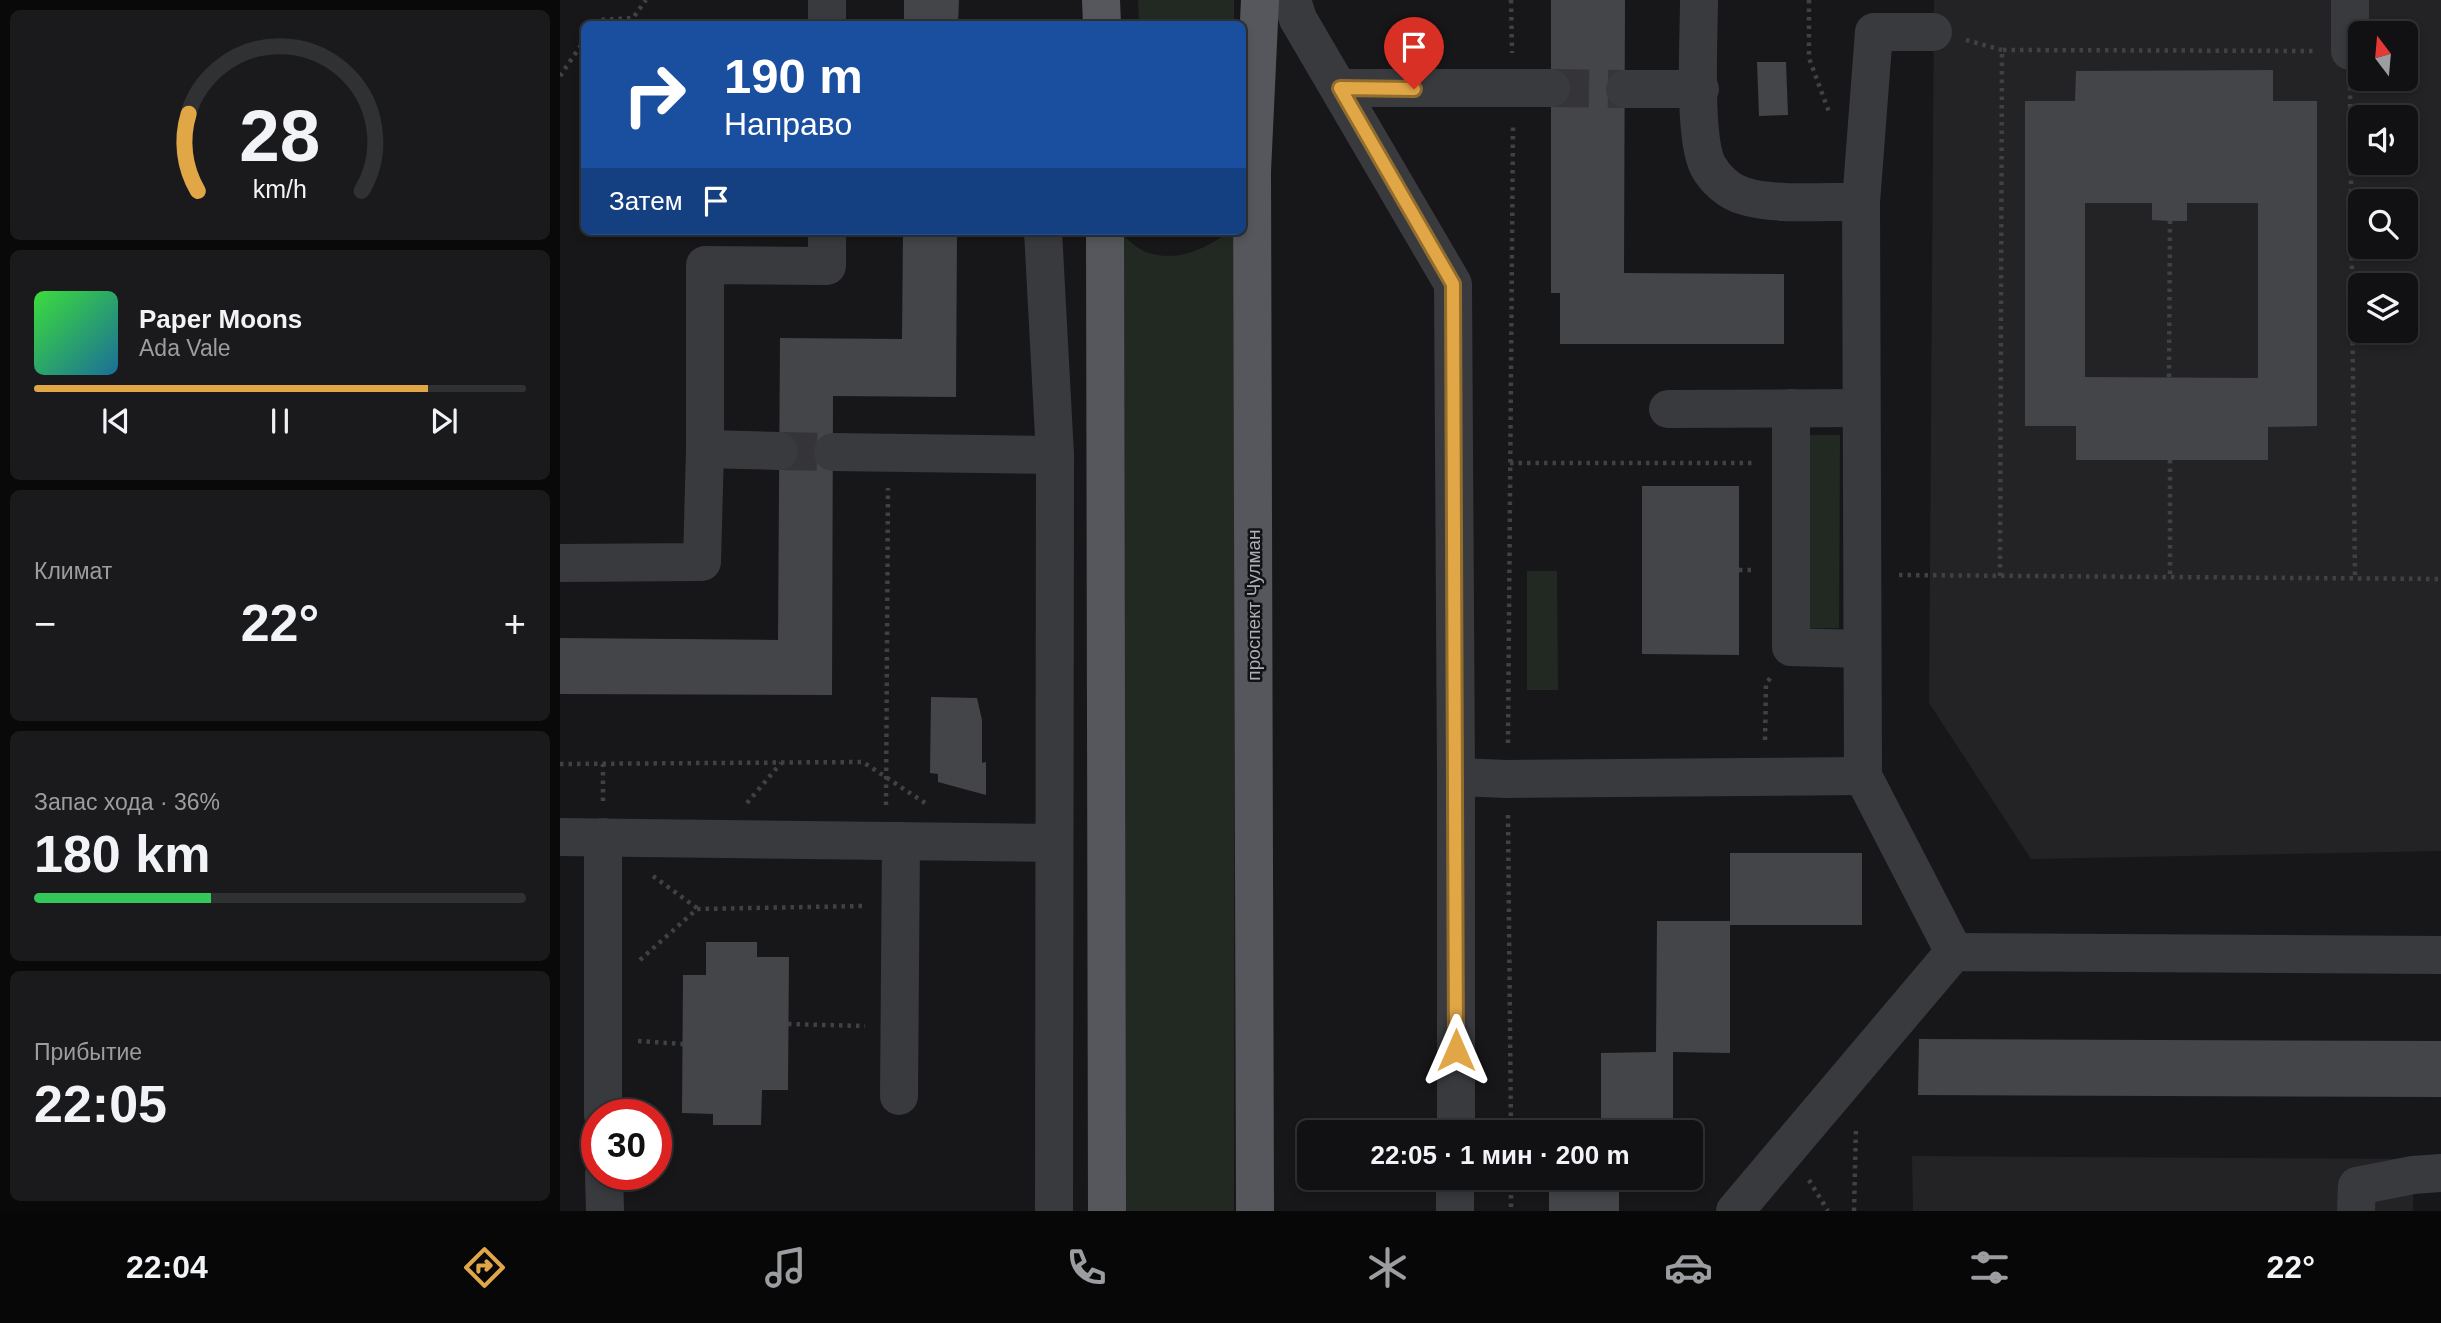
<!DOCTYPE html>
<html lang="ru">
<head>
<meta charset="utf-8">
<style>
	:root { --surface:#111113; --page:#1a1a1c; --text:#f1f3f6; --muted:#9c9da0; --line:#303133; --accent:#e1a747 }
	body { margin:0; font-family:Helvetica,sans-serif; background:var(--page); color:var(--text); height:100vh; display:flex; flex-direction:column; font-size:26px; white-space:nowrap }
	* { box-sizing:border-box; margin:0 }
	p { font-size:23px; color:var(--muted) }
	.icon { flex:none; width:38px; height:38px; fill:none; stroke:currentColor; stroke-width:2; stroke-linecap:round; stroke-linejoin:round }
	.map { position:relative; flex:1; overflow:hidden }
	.panel { display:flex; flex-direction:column; gap:10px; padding:10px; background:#09090a; width:560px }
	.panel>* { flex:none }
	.banner { position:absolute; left:21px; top:21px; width:665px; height:214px; border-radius:10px; box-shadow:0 4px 10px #0003,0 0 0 2px var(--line); background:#1a4fa0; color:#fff; overflow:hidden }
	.needle { width:46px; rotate:344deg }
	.controls { position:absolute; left:1788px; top:21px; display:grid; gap:14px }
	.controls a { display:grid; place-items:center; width:70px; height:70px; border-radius:10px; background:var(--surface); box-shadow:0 4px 10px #0003,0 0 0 2px var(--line); font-size:35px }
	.speed { position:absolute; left:21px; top:1099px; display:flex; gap:14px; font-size:35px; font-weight:700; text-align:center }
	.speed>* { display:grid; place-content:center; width:91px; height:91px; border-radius:50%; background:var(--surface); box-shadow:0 4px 10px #0003,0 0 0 2px var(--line); line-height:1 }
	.speed .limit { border:10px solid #d22; background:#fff; color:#111 }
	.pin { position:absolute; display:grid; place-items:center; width:60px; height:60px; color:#fff; margin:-72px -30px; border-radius:50% 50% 50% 0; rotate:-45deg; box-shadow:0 0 7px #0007 }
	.pin .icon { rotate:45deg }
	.me { position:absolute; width:77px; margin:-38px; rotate:0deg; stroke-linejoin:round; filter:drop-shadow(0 0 5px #0008) }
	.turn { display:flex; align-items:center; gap:24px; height:147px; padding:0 28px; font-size:32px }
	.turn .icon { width:91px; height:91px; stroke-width:2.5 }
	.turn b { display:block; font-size:49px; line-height:60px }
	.then { display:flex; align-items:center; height:66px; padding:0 28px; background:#0003; gap:14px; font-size:26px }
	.big { font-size:52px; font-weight:700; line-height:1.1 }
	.panel .tile { flex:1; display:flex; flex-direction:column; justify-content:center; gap:10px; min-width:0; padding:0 24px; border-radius:10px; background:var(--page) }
	.panel .dial { align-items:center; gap:0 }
	.dial svg { height:182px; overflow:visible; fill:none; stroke:var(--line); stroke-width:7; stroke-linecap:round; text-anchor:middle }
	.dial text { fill:var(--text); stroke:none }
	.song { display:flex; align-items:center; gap:21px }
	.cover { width:84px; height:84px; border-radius:10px; background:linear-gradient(135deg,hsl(120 70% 55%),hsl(200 70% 35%)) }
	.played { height:7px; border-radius:4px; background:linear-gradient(90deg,var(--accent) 80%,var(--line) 80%) }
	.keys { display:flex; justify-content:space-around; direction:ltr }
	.heat { display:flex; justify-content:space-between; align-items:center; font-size:38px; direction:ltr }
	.charge { height:10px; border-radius:5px; background:linear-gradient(90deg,#34c759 36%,var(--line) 0) }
	.trip { position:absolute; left:737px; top:1120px; width:406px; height:70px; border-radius:10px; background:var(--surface); box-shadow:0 4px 10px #0003,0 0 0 2px var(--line); font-weight:700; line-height:70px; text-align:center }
	.menu { display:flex; height:112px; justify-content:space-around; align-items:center; background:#070708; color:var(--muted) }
	.menu .icon { width:49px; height:49px }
	.menu .current { color:var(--accent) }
	.menu b { font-size:32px; color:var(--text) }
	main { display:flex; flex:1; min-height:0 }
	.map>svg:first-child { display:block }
</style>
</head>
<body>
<main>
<section class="panel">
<div class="tile dial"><svg viewBox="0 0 100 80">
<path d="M14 69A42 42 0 1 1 86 69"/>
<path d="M14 69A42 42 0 0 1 10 35" stroke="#e1a747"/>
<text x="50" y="56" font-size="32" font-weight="700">28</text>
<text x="50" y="72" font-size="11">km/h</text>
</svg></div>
<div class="tile">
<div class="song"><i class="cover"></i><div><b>Paper Moons</b><p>Ada Vale</p></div></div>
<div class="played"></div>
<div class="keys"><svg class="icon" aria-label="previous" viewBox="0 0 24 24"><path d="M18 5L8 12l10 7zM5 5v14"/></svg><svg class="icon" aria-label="pause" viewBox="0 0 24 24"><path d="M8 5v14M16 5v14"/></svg><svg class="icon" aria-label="next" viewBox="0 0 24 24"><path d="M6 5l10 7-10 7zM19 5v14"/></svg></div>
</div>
<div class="tile"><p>Климат</p>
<div class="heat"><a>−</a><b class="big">22°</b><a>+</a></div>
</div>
<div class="tile"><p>Запас хода · 36%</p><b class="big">180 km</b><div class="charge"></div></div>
<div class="tile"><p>Прибытие</p><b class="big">22:05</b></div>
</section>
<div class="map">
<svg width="1881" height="1211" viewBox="0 0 1881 1211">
	<rect width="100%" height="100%" fill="#171719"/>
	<g fill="#232326" fill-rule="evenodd">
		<path d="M 1374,0 L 1881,0 L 1881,851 L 1471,859 L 1369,703 ZM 1801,33 L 1846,33 L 1846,79 L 1801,79 ZM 1801,117 L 1846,117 L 1846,163 L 1801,163 ZM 1801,201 L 1846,201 L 1846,247 L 1801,247 ZM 1801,285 L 1846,285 L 1846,331 L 1801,331 Z"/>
		<polygon points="1352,1156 1853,1159 1853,1211 1353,1211"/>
	</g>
	<g fill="#222922">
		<polygon points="578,0 674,0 674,24 579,24"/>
		<path d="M 670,231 L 675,231 L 674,1211 L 565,1211 L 563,236 C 570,241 578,249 586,252 C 617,263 646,249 670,231 Z"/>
		<polygon points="1250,435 1280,435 1279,628 1249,628"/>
		<polygon points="967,571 997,571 998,690 967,690"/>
	</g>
	<g fill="#444549" fill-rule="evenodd">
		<polygon points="344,0 399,0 398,24 344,24"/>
		<polygon points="991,0 1065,0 1064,273 1224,274 1224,344 1000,344 1000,293 991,293"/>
		<polygon points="1197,62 1226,62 1228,115 1199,116"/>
		<path d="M 1713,70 L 1713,101 L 1757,101 L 1757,426 L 1708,427 L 1708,460 L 1516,460 L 1516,426 L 1465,426 L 1465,101 L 1515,101 L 1516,71 ZM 1525,203 L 1592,203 L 1592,220 L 1610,221 L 1627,221 L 1627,203 L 1698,203 L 1698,378 L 1525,377 Z"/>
		<polygon points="343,231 397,231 396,397 273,396 272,695 0,694 0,638 218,640 220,338 342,339"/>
		<polygon points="1082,486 1179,486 1179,655 1082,654"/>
		<polygon points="371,697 417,698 422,720 422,763 426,762 426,795 378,782 378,774 370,773"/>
		<polygon points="1170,853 1302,853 1302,925 1170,925 1170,1053 1113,1052 1113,1132 1041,1132 1041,1053 1096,1052 1097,921 1170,921"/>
		<polygon points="146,942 197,942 197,957 229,957 228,1090 202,1090 201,1125 153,1125 153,1114 122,1113 123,975 146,975"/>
		<polygon points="1359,1039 1881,1041 1881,1097 1358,1095"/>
		<polygon points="1041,1178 1113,1178 1113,1184 1059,1184 1059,1211 989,1211 989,1185 1041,1185"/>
	</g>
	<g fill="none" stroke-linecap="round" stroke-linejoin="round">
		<g stroke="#353539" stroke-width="38" stroke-dasharray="38 19" stroke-linecap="butt">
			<polyline points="991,88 1065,89"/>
			<polyline points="219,451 273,452"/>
		</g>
		<g stroke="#3f4144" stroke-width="4.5" stroke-dasharray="3.5 5" stroke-linecap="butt">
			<polyline points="951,0 952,53"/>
			<polyline points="1249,0 1249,58 1269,112"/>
			<polyline points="35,24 38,20 73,18 86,0"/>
			<polyline points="1406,40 1442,50"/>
			<polyline points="0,76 24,41"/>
			<polyline points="1790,87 1795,578"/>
			<polyline points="1609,377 1610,221"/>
			<polyline points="1610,460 1610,577"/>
			<polyline points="950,463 1194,463"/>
			<polyline points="1179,570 1195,570"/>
			<polyline points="1339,575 1881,579"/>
			<polyline points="1440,576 1442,50 1755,51"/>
			<polyline points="1205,740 1206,684 1211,677"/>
			<polyline points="948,743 953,125"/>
			<polyline points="0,764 303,762 365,803"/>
			<polyline points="43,801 43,764"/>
			<polyline points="187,803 221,763"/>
			<polyline points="326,805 328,488"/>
			<polyline points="948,815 951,1132"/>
			<polyline points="93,876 137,908"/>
			<polyline points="80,960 137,909 303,906"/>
			<polyline points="228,1024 305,1026"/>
			<polyline points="78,1041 123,1044"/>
			<polyline points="951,1178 951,1211"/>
			<polyline points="1249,1180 1268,1211"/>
			<polyline points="1294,1211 1296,1127"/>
		</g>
		<g stroke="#393a3e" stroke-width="38">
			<polyline points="267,0 267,24"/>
			<polyline points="732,0 738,19 893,284 896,777 896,1132"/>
			<path d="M 1139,0 C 1139,36 1133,138 1148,166 C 1155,179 1169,192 1184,196 C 1215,206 1268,201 1301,202 L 1303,776 L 1394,952"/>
			<polyline points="1790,51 1790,0"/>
			<polyline points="780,88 991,88"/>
			<polyline points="1065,89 1140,89"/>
			<polyline points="1301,202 1314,32 1373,32"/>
			<polyline points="483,231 495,455 494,1211"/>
			<polyline points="1231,408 1231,647 1302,649"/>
			<polyline points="1108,409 1301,408"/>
			<polyline points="145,449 219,451"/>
			<polyline points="273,452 495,455"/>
			<polyline points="0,563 142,562 145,449 145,265 267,266 267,231"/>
			<polyline points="896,777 948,779 1303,776"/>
			<polyline points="0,837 494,843"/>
			<polyline points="43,837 43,1115"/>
			<polyline points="339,1096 341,841"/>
			<polyline points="44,1174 45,1211"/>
			<polyline points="895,1211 895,1178"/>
			<polyline points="1175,1211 1394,952 1881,955"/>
			<polyline points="1796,1211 1797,1186 1853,1175 1881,1173"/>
		</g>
		<g stroke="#55575c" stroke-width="38">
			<polyline points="541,0 542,24"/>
			<polyline points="545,231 547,1211"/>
			<polyline points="695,1211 692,171 700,0"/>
		</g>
	</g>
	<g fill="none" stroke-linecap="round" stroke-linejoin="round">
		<defs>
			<polyline id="route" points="854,89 780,88 893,284 896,1050"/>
		</defs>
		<use href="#route" stroke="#926d2e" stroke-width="18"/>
		<use href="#route" stroke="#e1a747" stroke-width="12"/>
	</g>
	<g text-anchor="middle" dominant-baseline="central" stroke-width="5" stroke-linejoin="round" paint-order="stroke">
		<g font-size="19" fill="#abafb7" stroke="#121214">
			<text transform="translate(693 605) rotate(-90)">проспект Чулман</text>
		</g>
	</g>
</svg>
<div class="controls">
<a><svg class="needle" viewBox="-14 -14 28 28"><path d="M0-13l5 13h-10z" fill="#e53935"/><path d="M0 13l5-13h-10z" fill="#9c9da0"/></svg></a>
<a><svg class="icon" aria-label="sound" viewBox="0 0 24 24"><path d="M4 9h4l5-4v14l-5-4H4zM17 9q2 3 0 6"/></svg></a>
<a><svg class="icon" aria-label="search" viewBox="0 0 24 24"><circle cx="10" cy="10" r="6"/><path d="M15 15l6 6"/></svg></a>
<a><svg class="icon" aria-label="layers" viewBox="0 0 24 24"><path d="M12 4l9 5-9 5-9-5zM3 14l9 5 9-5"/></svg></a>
</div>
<div class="speed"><div class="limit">30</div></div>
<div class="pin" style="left:854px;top:89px;background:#d93025"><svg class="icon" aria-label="arrive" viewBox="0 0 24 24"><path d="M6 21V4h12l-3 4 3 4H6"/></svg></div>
<svg class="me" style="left:896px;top:1050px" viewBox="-20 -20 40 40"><path d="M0-17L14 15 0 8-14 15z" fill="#e1a747" stroke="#fff" stroke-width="4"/></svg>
<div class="trip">22:05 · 1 мин · 200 m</div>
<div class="banner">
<div class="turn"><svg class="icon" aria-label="right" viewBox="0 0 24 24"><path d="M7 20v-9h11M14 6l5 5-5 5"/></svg><div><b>190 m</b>Направо</div></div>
<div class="then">Затем<svg class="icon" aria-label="arrive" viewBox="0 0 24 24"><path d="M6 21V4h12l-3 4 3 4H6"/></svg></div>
</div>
</div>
</main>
<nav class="menu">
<b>22:04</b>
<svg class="icon current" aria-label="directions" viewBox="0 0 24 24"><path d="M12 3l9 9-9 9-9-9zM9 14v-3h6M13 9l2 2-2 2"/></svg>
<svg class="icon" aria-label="music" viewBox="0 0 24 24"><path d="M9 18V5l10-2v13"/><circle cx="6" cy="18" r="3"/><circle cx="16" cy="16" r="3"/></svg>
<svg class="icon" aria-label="phone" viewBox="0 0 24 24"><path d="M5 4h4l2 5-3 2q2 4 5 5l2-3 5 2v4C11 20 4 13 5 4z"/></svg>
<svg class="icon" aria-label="climate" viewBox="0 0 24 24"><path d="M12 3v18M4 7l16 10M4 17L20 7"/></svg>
<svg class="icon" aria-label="car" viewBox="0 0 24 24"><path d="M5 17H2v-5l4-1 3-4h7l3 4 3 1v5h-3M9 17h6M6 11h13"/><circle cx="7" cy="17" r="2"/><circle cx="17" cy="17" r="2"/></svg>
<svg class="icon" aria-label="filters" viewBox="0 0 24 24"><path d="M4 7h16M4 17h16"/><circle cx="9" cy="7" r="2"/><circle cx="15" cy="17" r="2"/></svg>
<b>22°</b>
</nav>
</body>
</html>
